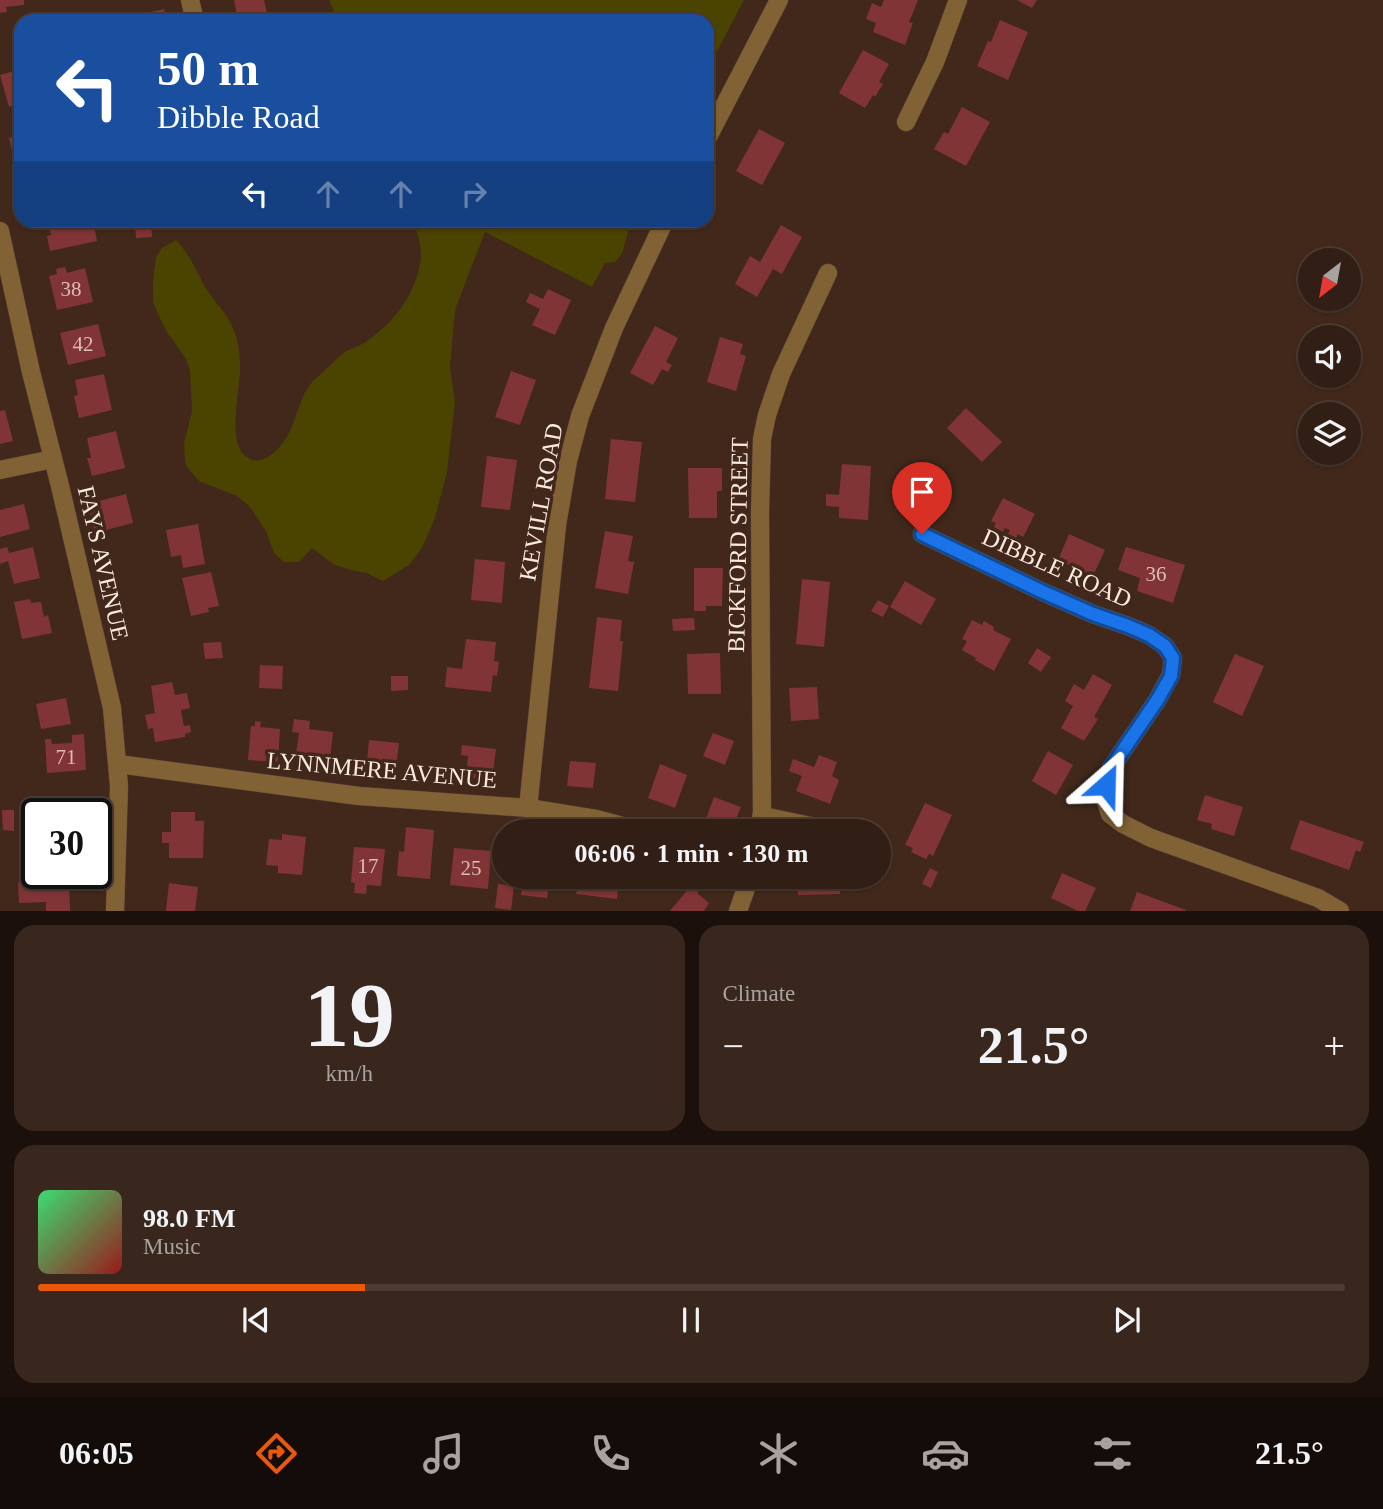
<!DOCTYPE html>
<html lang="en">
<head>
<meta charset="utf-8">
<style>
	:root { --surface:#311e14; --page:#39271d; --text:#f1f3f6; --muted:#a8a2a0; --line:#4c3c34; --accent:#ea580c }
	body { margin:0; font-family:Georgia,serif; background:var(--page); color:var(--text); height:100vh; display:flex; flex-direction:column; font-size:26px; white-space:nowrap }
	* { box-sizing:border-box; margin:0 }
	p { font-size:23px; color:var(--muted) }
	.icon { flex:none; width:38px; height:38px; fill:none; stroke:currentColor; stroke-width:2; stroke-linecap:round; stroke-linejoin:round }
	.map { position:relative; height:911px; overflow:hidden }
	.panel { display:flex; flex-direction:column; gap:14px; padding:14px; background:#1b100b; flex:1 }
	.panel>* { flex:none }
	.hud { position:absolute; left:14px; top:14px; width:700px; height:214px; border-radius:21px; box-shadow:0 2px 5px #0004,0 0 0 2px var(--line); background:#1a4fa0; color:#fff; overflow:hidden }
	.needle { width:46px; rotate:211deg }
	.tools { position:absolute; left:1298px; top:248px; display:grid; gap:14px }
	.tools a { display:grid; place-items:center; width:63px; height:63px; border-radius:50%; background:var(--surface); box-shadow:0 2px 5px #0004,0 0 0 2px var(--line); font-size:35px }
	.speed { position:absolute; left:21px; top:798px; display:flex; gap:14px; font-size:35px; font-weight:700; text-align:center }
	.speed>* { display:grid; place-content:center; width:91px; height:91px; border-radius:50%; background:var(--surface); box-shadow:0 2px 5px #0004,0 0 0 2px var(--line); line-height:1 }
	.speed .limit { border:4px solid #111; border-radius:10px; background:#fff; color:#111 }
	.pin { position:absolute; display:grid; place-items:center; width:60px; height:60px; color:#fff; margin:-72px -30px; border-radius:50% 50% 50% 0; rotate:-45deg; box-shadow:0 0 7px #0007 }
	.pin .icon { rotate:45deg }
	.me { position:absolute; width:77px; margin:-38px; rotate:25deg; stroke-linejoin:round; filter:drop-shadow(0 0 5px #0008) }
	.turn { display:flex; align-items:center; gap:24px; height:147px; padding:0 28px; font-size:32px }
	.turn .icon { width:91px; height:91px; stroke-width:2.5 }
	.turn b { display:block; font-size:49px; line-height:60px }
	.lanes { display:flex; align-items:center; height:66px; padding:0 28px; background:#0003; justify-content:center; gap:35px; direction:ltr }
	.lanes .off { opacity:.35 }
	.big { font-size:52px; font-weight:700; line-height:1.1 }
	.panel .tile { flex:1; display:flex; flex-direction:column; justify-content:center; gap:10px; min-width:0; padding:0 24px; border-radius:21px; background:var(--page) }
	.panel .dial { align-items:center; gap:0 }
	.dial b { font-size:91px; line-height:1 }
	.song { display:flex; align-items:center; gap:21px }
	.cover { width:84px; height:84px; border-radius:10px; background:linear-gradient(135deg,hsl(140 70% 55%),hsl(0 70% 35%)) }
	.played { height:7px; border-radius:4px; background:linear-gradient(90deg,var(--accent) 25%,var(--line) 25%) }
	.keys { display:flex; justify-content:space-around; direction:ltr }
	.heat { display:flex; justify-content:space-between; align-items:center; font-size:38px; direction:ltr }
	.panel .tiles { flex:1; display:grid; gap:14px; grid-template-columns:1fr 1fr }
	.tile:last-child { grid-column:span 2 }
	.trip { position:absolute; left:492px; top:819px; width:399px; height:70px; border-radius:35px; background:var(--surface); box-shadow:0 2px 5px #0004,0 0 0 2px var(--line); font-weight:700; line-height:70px; text-align:center }
	.dock { display:flex; height:112px; justify-content:space-around; align-items:center; background:#140c08; color:var(--muted) }
	.dock .icon { width:49px; height:49px }
	.dock .current { color:var(--accent) }
	.dock b { font-size:32px; color:var(--text) }
	.map>svg:first-child { display:block }
</style>
</head>
<body>
<div class="map">
<svg width="1383" height="911" viewBox="0 0 1383 911">
	<rect width="100%" height="100%" fill="#41281b"/>
	<g fill="#4b4400">
		<polygon points="329,0 744,0 707,70 707,21 338,21"/>
		<path d="M 414,221 L 631,221 L 622,254 L 615,262 L 605,263 L 592,287 L 485,232 L 456,307 L 454,320 L 450,368 L 455,402 L 447,472 L 435,518 L 422,548 L 409,565 L 383,581 L 367,573 L 351,570 L 335,565 L 312,548 L 299,562 L 284,562 L 274,553 L 266,531 L 250,507 L 237,496 L 199,481 L 187,467 L 185,461 L 184,443 L 192,412 L 190,371 L 186,359 L 167,332 L 160,318 L 153,302 L 153,282 L 156,257 L 162,248 L 176,240 C 189,254 196,269 204,285 C 211,298 222,308 229,320 C 237,334 240,350 240,366 C 241,389 225,445 248,458 C 266,468 284,444 291,429 C 298,413 301,394 313,381 C 317,377 322,374 325,370 C 332,364 337,358 345,352 C 351,348 358,347 364,343 C 394,323 417,294 421,257 C 422,246 416,231 414,221 Z"/>
	</g>
	<g fill="#813435">
		<polygon points="0,0 24,0 24,5 6,7 7,12 0,13"/>
		<polygon points="234,0 264,0 269,21 234,21 233,16 237,15"/>
		<polygon points="884,0 918,0 909,22 913,23 905,45 873,32 876,23 866,19 872,3 881,7"/>
		<polygon points="1017,0 1037,0 1032,8"/>
		<polygon points="164,9 167,21 138,21 137,15"/>
		<polygon points="1000,20 1028,32 1008,80 977,66 988,41 991,42"/>
		<polygon points="863,50 889,64 879,82 883,84 875,97 873,95 865,108 839,93"/>
		<polygon points="21,69 21,103 9,107 0,75"/>
		<polygon points="962,107 990,122 966,166 934,149 944,132 948,134"/>
		<polygon points="759,129 785,143 762,185 736,171"/>
		<polygon points="21,135 21,167 16,168 9,138"/>
		<polygon points="48,220 93,220 97,241 50,251 47,236 51,235"/>
		<polygon points="151,221 152,237 136,238 135,222"/>
		<polygon points="781,225 802,237 782,274 773,269 757,297 735,284 750,256 760,262"/>
		<polygon points="65,267 67,273 85,268 93,302 57,310 49,276 57,274 56,269"/>
		<polygon points="548,289 571,300 555,335 532,325 540,309 526,302 530,293 543,299"/>
		<polygon points="98,324 106,356 68,365 60,333"/>
		<polygon points="655,326 678,338 666,362 672,365 668,372 662,369 653,385 630,373"/>
		<polygon points="720,337 743,344 740,354 746,356 736,391 707,382"/>
		<polygon points="511,371 536,380 520,425 495,417"/>
		<polygon points="104,374 112,410 79,418 74,396 78,395 75,380"/>
		<polygon points="966,408 1002,442 982,462 947,428"/>
		<polygon points="5,410 13,441 0,444 0,411"/>
		<polygon points="116,431 125,468 92,476 87,458 91,458 87,438"/>
		<polygon points="611,439 642,442 635,502 605,499"/>
		<polygon points="487,456 517,460 510,510 481,507"/>
		<polygon points="842,464 871,466 868,520 839,518 839,507 826,506 826,494 839,495"/>
		<polygon points="688,468 722,468 722,491 717,491 717,518 689,518"/>
		<polygon points="126,494 133,523 102,531 101,527 94,529 88,504"/>
		<polygon points="1003,498 1035,514 1023,537 1018,534 1016,538 1008,534 1010,530 1005,528 1003,532 994,527 996,523 991,521"/>
		<polygon points="24,504 30,529 0,537 0,510"/>
		<polygon points="198,524 205,564 183,568 181,555 171,557 166,530"/>
		<polygon points="605,531 633,536 628,561 634,562 628,594 595,588"/>
		<polygon points="1069,534 1105,550 1093,576 1058,560"/>
		<polygon points="7,547 9,553 33,547 40,578 14,584 8,561 0,564 0,549"/>
		<polygon points="1126,547 1185,565 1173,603 1137,591 1140,578 1118,570"/>
		<polygon points="475,559 505,562 502,603 471,600"/>
		<polygon points="694,568 723,568 722,606 706,606 706,611 694,611"/>
		<polygon points="211,572 219,606 208,608 209,612 191,616 182,578"/>
		<polygon points="802,579 830,582 824,647 796,644"/>
		<polygon points="905,581 936,599 921,625 890,607"/>
		<polygon points="30,599 31,603 41,602 44,617 48,615 52,633 22,639 14,602"/>
		<polygon points="878,600 889,606 883,617 871,611"/>
		<polygon points="597,617 622,620 620,641 623,641 618,691 589,688"/>
		<polygon points="694,618 695,630 673,631 672,619"/>
		<polygon points="972,620 982,625 984,621 994,627 993,630 1011,639 994,671 975,660 976,658 962,650 967,641 962,639"/>
		<polygon points="466,639 496,642 494,661 499,662 497,676 493,675 491,692 445,687 447,667 462,669"/>
		<polygon points="221,642 223,658 205,659 203,643"/>
		<polygon points="1037,648 1051,657 1041,672 1028,663"/>
		<polygon points="720,653 721,694 688,694 687,654"/>
		<polygon points="1235,654 1264,666 1242,716 1213,702"/>
		<polygon points="260,665 283,666 282,689 259,688"/>
		<polygon points="1093,674 1112,685 1094,717 1098,719 1084,741 1061,728 1073,706 1065,701 1074,684 1084,690"/>
		<polygon points="391,676 408,676 408,690 391,691"/>
		<polygon points="172,682 175,695 187,693 190,708 181,710 184,726 190,725 191,732 185,734 185,737 155,742 153,728 148,729 145,715 155,713 151,686"/>
		<polygon points="817,687 819,719 791,721 789,688"/>
		<polygon points="66,698 71,724 41,729 36,704"/>
		<polygon points="294,719 310,721 309,729 333,732 330,759 296,754 299,733 292,732"/>
		<polygon points="255,721 261,722 260,727 280,729 278,762 248,760 251,726 255,726"/>
		<polygon points="713,733 734,741 725,765 703,756"/>
		<polygon points="84,734 86,770 47,773 45,739 51,739 52,744 72,743 72,735"/>
		<polygon points="369,740 399,743 395,775 366,772"/>
		<polygon points="462,745 496,749 492,780 466,777 468,756 461,755"/>
		<polygon points="1048,751 1073,765 1056,795 1032,781"/>
		<polygon points="819,755 837,762 832,776 839,780 830,804 796,791 802,776 789,771 793,759 814,767"/>
		<polygon points="570,761 596,763 593,788 567,786"/>
		<polygon points="660,764 687,775 675,808 648,798"/>
		<polygon points="1205,795 1243,807 1234,836 1211,829 1212,824 1197,820"/>
		<polygon points="714,797 741,807 731,831 715,831 703,827"/>
		<polygon points="925,803 952,815 933,856 929,854 926,859 911,852 913,848 905,845"/>
		<polygon points="2,810 14,810 14,831 3,830"/>
		<polygon points="171,812 195,812 195,821 204,821 203,858 169,858 169,843 162,843 162,832 171,832"/>
		<polygon points="1300,820 1364,842 1360,852 1356,850 1349,870 1290,849"/>
		<polygon points="406,827 434,830 430,879 397,876 399,851 404,852"/>
		<polygon points="282,834 306,837 302,875 278,873 278,866 266,865 269,839 282,840"/>
		<polygon points="354,847 385,849 381,886 367,885 366,894 354,893 355,883 351,882"/>
		<polygon points="454,848 491,851 488,889 450,885"/>
		<polygon points="930,868 938,872 931,888 922,884"/>
		<polygon points="46,873 61,873 62,884 69,884 70,911 46,911 46,902 19,903 18,882 46,881"/>
		<polygon points="1062,873 1096,888 1085,911 1078,911 1051,898"/>
		<polygon points="523,877 550,877 547,898 521,895"/>
		<polygon points="569,877 619,877 617,899 576,894 577,890 568,890"/>
		<polygon points="797,877 840,877 840,894 798,895"/>
		<polygon points="694,882 701,887 697,893 709,903 704,911 670,911"/>
		<polygon points="169,883 198,887 195,911 166,911"/>
		<polygon points="498,884 514,886 511,910 495,908"/>
		<polygon points="1137,892 1186,910 1185,911 1130,911"/>
	</g>
	<g fill="none" stroke-linecap="round" stroke-linejoin="round">
		<defs>
			<g id="service">
				<polyline points="762,812 819,824 840,831"/>
				<polyline points="878,846 885,848"/>
			</g>
			<g id="minor">
				<polyline points="190,0 195,21"/>
				<polyline points="906,122 935,62 958,0"/>
				<polyline points="707,139 779,0"/>
				<polyline points="0,231 31,372 60,486 112,708 119,786 115,911"/>
				<polyline points="0,470 53,459"/>
				<polyline points="922,534 1043,592 1093,614 1128,626 1149,635 1165,646 1173,658 1171,675 1158,699 1111,768 1106,785 1106,802 1110,814 1123,824 1151,838 1318,898 1340,911"/>
				<polyline points="118,764 359,796 528,808 596,819 641,831"/>
				<polyline points="528,808 557,525 568,461 580,416 614,328 665,220"/>
				<polyline points="759,831 762,812 760,513 762,439 767,415 781,374 828,273"/>
				<polyline points="738,911 750,877"/>
			</g>
		</defs>
		<use href="#service" stroke="#5b4337" stroke-width="12"/>
		<use href="#minor" stroke="#5b4337" stroke-width="19"/>
		<use href="#service" stroke="#816234" stroke-width="10"/>
		<use href="#minor" stroke="#816234" stroke-width="18"/>
	</g>
	<g fill="none" stroke-linecap="round" stroke-linejoin="round">
		<defs>
			<polyline id="route" points="922,534 1043,592 1093,614 1128,626 1149,635 1165,646 1173,658 1171,676 1158,699 1111,768 1106,785"/>
		</defs>
		<use href="#route" stroke="#114b97" stroke-width="18"/>
		<use href="#route" stroke="#1a73e8" stroke-width="12"/>
	</g>
	<g text-anchor="middle" dominant-baseline="central" stroke-width="7" stroke-linejoin="round" paint-order="stroke">
		<g font-size="21" fill="#dcbcb6">
			<text x="71" y="289">38</text>
			<text x="83" y="344">42</text>
			<text x="1156" y="574">36</text>
			<text x="66" y="757">71</text>
			<text x="368" y="866">17</text>
			<text x="471" y="868">25</text>
		</g>
		<g font-size="24" fill="#fbeae1" stroke="#41281b">
			<text transform="translate(541 502) rotate(-80)">KEVILL ROAD</text>
			<text transform="translate(738 545) rotate(-89)">BICKFORD STREET</text>
			<text transform="translate(103 563) rotate(77)">FAYS AVENUE</text>
			<text transform="translate(1057 568) rotate(24)">DIBBLE ROAD</text>
			<text transform="translate(382 770) rotate(5)">LYNNMERE AVENUE</text>
		</g>
	</g>
</svg>
<div class="tools">
<a><svg class="needle" viewBox="-14 -14 28 28"><path d="M0-13l5 13h-10z" fill="#e53935"/><path d="M0 13l5-13h-10z" fill="#a8a2a0"/></svg></a>
<a><svg class="icon" aria-label="sound" viewBox="0 0 24 24"><path d="M4 9h4l5-4v14l-5-4H4zM17 9q2 3 0 6"/></svg></a>
<a><svg class="icon" aria-label="layers" viewBox="0 0 24 24"><path d="M12 4l9 5-9 5-9-5zM3 14l9 5 9-5"/></svg></a>
</div>
<div class="speed"><div class="limit">30</div></div>
<div class="pin" style="left:922px;top:534px;background:#d93025"><svg class="icon" aria-label="arrive" viewBox="0 0 24 24"><path d="M6 21V4h12l-3 4 3 4H6"/></svg></div>
<svg class="me" style="left:1106px;top:785px" viewBox="-20 -20 40 40"><path d="M0-17L14 15 0 8-14 15z" fill="#1a73e8" stroke="#fff" stroke-width="4"/></svg>
<div class="trip">06:06 · 1 min · 130 m</div>
<div class="hud">
<div class="turn"><svg class="icon" aria-label="left" viewBox="0 0 24 24"><path d="M17 20v-9H6M10 6l-5 5 5 5"/></svg><div><b>50 m</b>Dibble Road</div></div>
<div class="lanes"><svg class="icon" aria-label="left" viewBox="0 0 24 24"><path d="M17 20v-9H6M10 6l-5 5 5 5"/></svg><svg class="icon off" aria-label="ahead" viewBox="0 0 24 24"><path d="M12 20V5M6 11l6-6 6 6"/></svg><svg class="icon off" aria-label="ahead" viewBox="0 0 24 24"><path d="M12 20V5M6 11l6-6 6 6"/></svg><svg class="icon off" aria-label="right" viewBox="0 0 24 24"><path d="M7 20v-9h11M14 6l5 5-5 5"/></svg></div>
</div>
</div>
<section class="panel">
<div class="tiles">
<div class="tile dial"><b>19</b><p>km/h</p></div>
<div class="tile"><p>Climate</p>
<div class="heat"><a>−</a><b class="big">21.5°</b><a>+</a></div>
</div>
<div class="tile">
<div class="song"><i class="cover"></i><div><b>98.0 FM</b><p>Music</p></div></div>
<div class="played"></div>
<div class="keys"><svg class="icon" aria-label="previous" viewBox="0 0 24 24"><path d="M18 5L8 12l10 7zM5 5v14"/></svg><svg class="icon" aria-label="pause" viewBox="0 0 24 24"><path d="M8 5v14M16 5v14"/></svg><svg class="icon" aria-label="next" viewBox="0 0 24 24"><path d="M6 5l10 7-10 7zM19 5v14"/></svg></div>
</div>
</div>
</section>
<nav class="dock">
<b>06:05</b>
<svg class="icon current" aria-label="directions" viewBox="0 0 24 24"><path d="M12 3l9 9-9 9-9-9zM9 14v-3h6M13 9l2 2-2 2"/></svg>
<svg class="icon" aria-label="music" viewBox="0 0 24 24"><path d="M9 18V5l10-2v13"/><circle cx="6" cy="18" r="3"/><circle cx="16" cy="16" r="3"/></svg>
<svg class="icon" aria-label="phone" viewBox="0 0 24 24"><path d="M5 4h4l2 5-3 2q2 4 5 5l2-3 5 2v4C11 20 4 13 5 4z"/></svg>
<svg class="icon" aria-label="climate" viewBox="0 0 24 24"><path d="M12 3v18M4 7l16 10M4 17L20 7"/></svg>
<svg class="icon" aria-label="car" viewBox="0 0 24 24"><path d="M5 17H2v-5l4-1 3-4h7l3 4 3 1v5h-3M9 17h6M6 11h13"/><circle cx="7" cy="17" r="2"/><circle cx="17" cy="17" r="2"/></svg>
<svg class="icon" aria-label="filters" viewBox="0 0 24 24"><path d="M4 7h16M4 17h16"/><circle cx="9" cy="7" r="2"/><circle cx="15" cy="17" r="2"/></svg>
<b>21.5°</b>
</nav>
</body>
</html>
